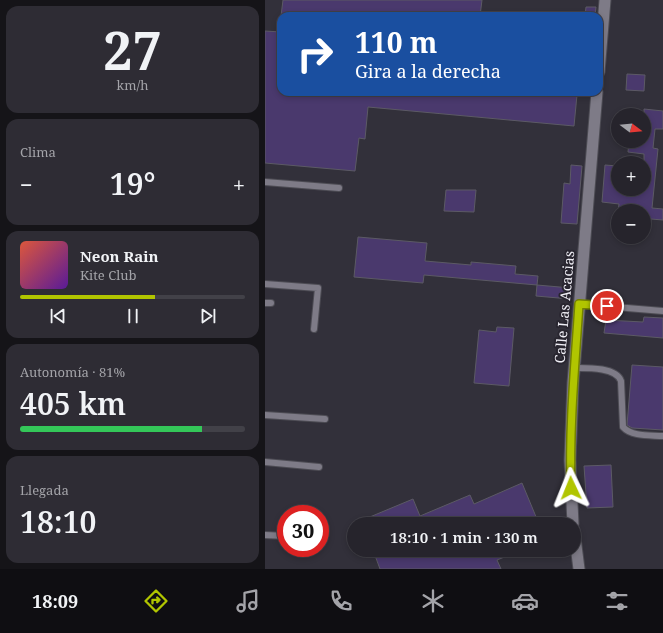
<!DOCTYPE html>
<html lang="es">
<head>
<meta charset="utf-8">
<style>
	:root { --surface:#26242c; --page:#2e2c34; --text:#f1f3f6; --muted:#a4a4a9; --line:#424148; --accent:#b1c500 }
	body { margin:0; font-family:"Noto Serif",serif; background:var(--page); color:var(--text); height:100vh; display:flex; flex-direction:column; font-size:15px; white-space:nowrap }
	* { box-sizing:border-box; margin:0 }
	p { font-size:13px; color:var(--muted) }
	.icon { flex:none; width:22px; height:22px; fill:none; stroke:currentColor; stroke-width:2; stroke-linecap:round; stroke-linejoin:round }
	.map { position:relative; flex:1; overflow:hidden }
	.drawer { display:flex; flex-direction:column; gap:6px; padding:6px; background:#151418; width:265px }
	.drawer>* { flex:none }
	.top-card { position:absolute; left:12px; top:12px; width:326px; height:84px; border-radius:12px; box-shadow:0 2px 6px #0003,0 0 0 1px var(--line); background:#1a4fa0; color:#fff; overflow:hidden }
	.needle { width:26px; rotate:106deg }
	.controls { position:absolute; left:346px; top:108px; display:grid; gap:8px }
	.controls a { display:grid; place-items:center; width:40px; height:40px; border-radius:50%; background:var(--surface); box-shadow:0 2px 6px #0003,0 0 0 1px var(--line); font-size:20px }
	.speed { position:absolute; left:12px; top:505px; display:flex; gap:8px; font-size:20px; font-weight:700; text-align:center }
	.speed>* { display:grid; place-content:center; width:52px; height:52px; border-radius:50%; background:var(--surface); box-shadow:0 2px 6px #0003,0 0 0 1px var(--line); line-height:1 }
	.speed .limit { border:6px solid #d22; background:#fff; color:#111 }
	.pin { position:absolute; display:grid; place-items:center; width:34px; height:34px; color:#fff; margin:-17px; border:2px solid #fff; border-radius:50%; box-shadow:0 1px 4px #0007 }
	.me { position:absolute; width:44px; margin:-22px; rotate:358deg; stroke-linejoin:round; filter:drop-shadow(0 0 3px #0008) }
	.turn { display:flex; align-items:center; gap:14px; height:84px; padding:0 12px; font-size:18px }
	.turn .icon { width:52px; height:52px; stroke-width:2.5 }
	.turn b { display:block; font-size:28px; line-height:34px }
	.big { font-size:30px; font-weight:600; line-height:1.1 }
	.drawer .tile { flex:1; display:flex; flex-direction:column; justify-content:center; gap:6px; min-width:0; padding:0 14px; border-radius:12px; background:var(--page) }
	.drawer .dial { align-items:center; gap:0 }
	.dial b { font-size:52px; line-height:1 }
	.song { display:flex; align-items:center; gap:12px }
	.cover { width:48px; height:48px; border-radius:6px; background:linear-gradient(135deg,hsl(10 70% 55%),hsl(270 70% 35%)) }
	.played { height:4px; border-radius:2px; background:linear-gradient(90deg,var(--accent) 60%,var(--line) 60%) }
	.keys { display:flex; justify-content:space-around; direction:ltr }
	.heat { display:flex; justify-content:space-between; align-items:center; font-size:22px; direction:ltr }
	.charge { height:6px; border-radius:3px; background:linear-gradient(90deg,#34c759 81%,var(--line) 0) }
	.trip { position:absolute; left:82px; top:517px; width:234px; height:40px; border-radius:20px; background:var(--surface); box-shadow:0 2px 6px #0003,0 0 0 1px var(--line); font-weight:600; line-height:40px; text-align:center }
	.tab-bar { display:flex; height:64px; justify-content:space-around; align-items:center; background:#0f0e12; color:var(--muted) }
	.tab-bar .icon { width:28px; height:28px }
	.tab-bar .current { color:var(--accent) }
	.tab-bar b { font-size:18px; color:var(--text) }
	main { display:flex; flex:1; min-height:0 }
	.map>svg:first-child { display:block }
</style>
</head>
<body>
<main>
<section class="drawer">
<div class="tile dial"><b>27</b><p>km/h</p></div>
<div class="tile"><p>Clima</p>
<div class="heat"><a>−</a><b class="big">19°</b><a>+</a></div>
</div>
<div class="tile">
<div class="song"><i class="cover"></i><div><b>Neon Rain</b><p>Kite Club</p></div></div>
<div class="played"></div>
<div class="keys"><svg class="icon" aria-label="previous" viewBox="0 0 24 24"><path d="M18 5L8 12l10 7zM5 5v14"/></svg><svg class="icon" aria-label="pause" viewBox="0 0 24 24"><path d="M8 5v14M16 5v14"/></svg><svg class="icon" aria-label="next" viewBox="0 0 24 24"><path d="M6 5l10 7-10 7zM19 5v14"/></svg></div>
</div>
<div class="tile"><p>Autonomía · 81%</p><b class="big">405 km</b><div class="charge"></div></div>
<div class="tile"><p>Llegada</p><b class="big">18:10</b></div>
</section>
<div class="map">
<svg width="398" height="569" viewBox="0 0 398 569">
	<rect width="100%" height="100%" fill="#32303a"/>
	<g fill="#4a396d" stroke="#5c5a65">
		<polygon points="18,0 217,0 215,16 16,16"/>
		<polygon points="321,7 331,7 330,16 320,15"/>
		<polygon points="0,31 16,32 16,92 280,92 312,95 309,126 103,107 100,139 94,138 90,171 0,163"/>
		<polygon points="362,74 380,75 379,91 361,90"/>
		<polygon points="379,109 398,111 398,129 390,129 388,148 393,149 387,208 398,209 398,220 386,219 385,230 379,229 379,211 353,211 354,204 337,202 340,165 353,166 353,189 379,189 379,154 363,152 364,141 379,141"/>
		<polygon points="306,165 317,166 312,224 296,223 299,183 305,184"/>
		<polygon points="181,190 211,190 209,212 179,211"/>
		<polygon points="93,237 162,243 160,261 206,265 206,262 251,266 250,274 273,276 272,285 159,275 158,283 89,277"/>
		<polygon points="272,285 306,288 305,299 271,296"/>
		<polygon points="379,317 398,318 398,338 339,333 341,320 378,322"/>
		<polygon points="232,327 249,328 244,386 209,383 214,330 231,332"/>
		<polygon points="367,365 398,367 398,430 367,428 362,425"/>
		<polygon points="346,465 348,507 322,508 319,466"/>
		<polygon points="257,483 274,524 88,524 148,499 155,516 205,495 209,504"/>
		<polygon points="108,550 257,550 232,560 236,569 115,569"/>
	</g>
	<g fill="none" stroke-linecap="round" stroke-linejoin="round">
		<defs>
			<g id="service">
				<polyline points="0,182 74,188"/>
				<polyline points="0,284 53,288 49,329"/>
				<polyline points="0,303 6,303"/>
				<polyline points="314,304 398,311"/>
				<path d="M 309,368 C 322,368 351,367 356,381 L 358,427 C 367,437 385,435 398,436"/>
				<polyline points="0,415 60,419"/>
				<polyline points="0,462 54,467"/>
				<polyline points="0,535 21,536"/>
			</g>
			<g id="minor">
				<polyline points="334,72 340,0"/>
				<polyline points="308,524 305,460 308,383 332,92"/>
				<polyline points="309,530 314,569"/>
			</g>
		</defs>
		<use href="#service" stroke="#4d4c54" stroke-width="8"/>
		<use href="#minor" stroke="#4d4c54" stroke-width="13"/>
		<use href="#service" stroke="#7e7b87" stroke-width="6"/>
		<use href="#minor" stroke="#7e7b87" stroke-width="11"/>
	</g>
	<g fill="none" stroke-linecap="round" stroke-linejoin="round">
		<defs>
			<path id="route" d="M 306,488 C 304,426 310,365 314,304 L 342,306"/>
		</defs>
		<use href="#route" stroke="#738000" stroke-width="10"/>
		<use href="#route" stroke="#b1c500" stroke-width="7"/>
	</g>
	<g text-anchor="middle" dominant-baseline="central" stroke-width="4" stroke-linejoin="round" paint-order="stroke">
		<g font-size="14" fill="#f0eff6" stroke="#292630">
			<text transform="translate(299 307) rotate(-85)">Calle Las Acacias</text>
		</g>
	</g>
</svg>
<div class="controls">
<a><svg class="needle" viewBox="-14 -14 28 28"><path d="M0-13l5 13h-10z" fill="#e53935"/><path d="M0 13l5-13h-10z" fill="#a4a4a9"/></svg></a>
<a>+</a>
<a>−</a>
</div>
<div class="speed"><div class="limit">30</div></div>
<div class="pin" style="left:342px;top:306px;background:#d93025"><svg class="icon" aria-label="arrive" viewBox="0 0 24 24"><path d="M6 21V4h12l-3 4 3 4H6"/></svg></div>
<svg class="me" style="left:306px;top:488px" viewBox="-20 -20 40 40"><path d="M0-17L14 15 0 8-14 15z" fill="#b1c500" stroke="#fff" stroke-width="4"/></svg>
<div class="trip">18:10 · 1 min · 130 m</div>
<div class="top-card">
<div class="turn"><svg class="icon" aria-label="right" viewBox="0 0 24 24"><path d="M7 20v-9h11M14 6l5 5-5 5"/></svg><div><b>110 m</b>Gira a la derecha</div></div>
</div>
</div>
</main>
<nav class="tab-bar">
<b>18:09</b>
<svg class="icon current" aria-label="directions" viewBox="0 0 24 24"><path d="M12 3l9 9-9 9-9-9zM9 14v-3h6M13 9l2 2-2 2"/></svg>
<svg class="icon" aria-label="music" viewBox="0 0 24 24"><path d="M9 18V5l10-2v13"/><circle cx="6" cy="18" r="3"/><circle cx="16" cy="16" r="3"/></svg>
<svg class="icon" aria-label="phone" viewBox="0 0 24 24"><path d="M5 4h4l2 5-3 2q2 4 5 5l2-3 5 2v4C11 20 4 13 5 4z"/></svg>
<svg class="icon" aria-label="climate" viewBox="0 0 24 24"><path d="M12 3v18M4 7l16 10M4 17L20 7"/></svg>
<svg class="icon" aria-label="car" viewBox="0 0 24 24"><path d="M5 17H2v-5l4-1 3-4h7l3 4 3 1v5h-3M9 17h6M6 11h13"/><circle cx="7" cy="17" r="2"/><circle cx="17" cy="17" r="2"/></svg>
<svg class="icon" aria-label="filters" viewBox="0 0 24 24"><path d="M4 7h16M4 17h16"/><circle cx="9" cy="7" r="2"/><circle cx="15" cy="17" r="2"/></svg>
</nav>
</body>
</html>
